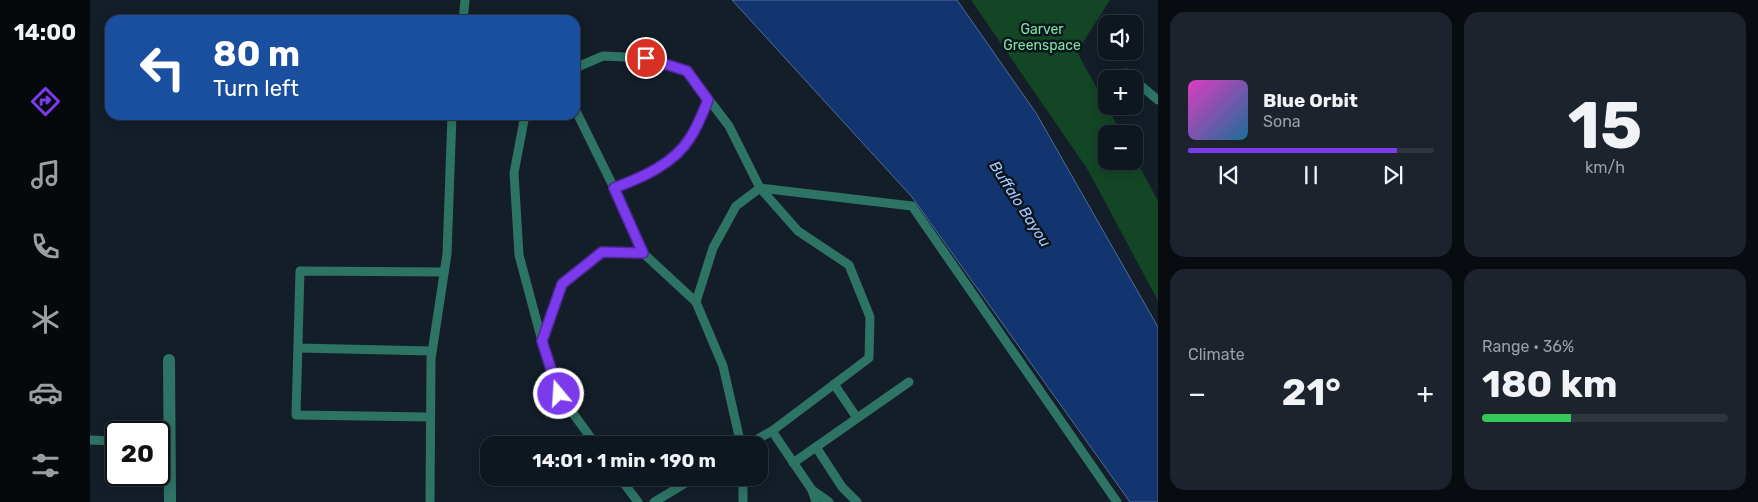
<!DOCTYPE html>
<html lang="en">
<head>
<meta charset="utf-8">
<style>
	:root { --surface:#0e161f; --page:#1c232c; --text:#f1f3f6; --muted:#9b9fa4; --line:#2e353d; --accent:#7c3aed }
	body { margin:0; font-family:Rubik,sans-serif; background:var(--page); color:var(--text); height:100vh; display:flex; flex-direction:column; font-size:19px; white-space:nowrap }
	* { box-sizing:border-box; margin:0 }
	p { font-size:16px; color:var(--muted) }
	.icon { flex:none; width:28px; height:28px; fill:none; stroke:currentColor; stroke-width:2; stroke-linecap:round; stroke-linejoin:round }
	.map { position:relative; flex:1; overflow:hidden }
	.panel { display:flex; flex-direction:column; gap:12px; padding:12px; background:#080c11; width:600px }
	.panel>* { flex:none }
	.banner { position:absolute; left:15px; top:15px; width:475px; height:105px; border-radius:15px; box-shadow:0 2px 12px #0003,0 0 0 1px var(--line); background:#1a4fa0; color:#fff; overflow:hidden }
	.controls { position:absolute; left:1008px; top:15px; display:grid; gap:10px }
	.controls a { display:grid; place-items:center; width:45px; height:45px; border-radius:10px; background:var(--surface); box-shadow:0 2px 12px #0003,0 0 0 1px var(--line); font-size:25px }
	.speed { position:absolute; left:15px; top:421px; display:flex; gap:10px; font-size:25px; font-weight:700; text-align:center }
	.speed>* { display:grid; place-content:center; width:65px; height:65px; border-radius:50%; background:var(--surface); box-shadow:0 2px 12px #0003,0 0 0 1px var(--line); line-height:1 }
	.speed .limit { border:2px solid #111; border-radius:8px; background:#fff; color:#111 }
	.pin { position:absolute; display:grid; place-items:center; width:42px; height:42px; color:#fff; margin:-21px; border:2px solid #fff; border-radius:50%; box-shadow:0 1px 5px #0007 }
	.me { position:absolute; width:55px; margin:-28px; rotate:342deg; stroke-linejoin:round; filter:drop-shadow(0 0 4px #0008) }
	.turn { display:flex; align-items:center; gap:18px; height:105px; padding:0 25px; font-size:22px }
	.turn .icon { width:65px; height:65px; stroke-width:2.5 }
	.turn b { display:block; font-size:35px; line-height:42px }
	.big { font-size:38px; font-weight:700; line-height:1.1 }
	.panel .tile { flex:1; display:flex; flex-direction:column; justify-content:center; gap:8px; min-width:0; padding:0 18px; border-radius:15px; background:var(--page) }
	.panel .dial { align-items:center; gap:0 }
	.dial b { font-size:65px; line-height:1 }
	.song { display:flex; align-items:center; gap:15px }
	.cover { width:60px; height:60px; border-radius:8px; background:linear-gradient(135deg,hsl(310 70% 55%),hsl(200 70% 35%)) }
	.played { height:5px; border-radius:2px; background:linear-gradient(90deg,var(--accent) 85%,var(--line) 85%) }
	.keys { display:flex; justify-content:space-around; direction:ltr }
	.heat { display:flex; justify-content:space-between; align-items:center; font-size:28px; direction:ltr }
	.charge { height:8px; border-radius:4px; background:linear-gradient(90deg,#34c759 36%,var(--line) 0) }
	.panel .tiles { flex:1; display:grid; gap:12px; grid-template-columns:repeat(2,1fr) }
	.trip { position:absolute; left:390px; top:436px; width:288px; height:50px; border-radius:15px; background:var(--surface); box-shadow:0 2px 12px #0003,0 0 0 1px var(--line); font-weight:700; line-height:50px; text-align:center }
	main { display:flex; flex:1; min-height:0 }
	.tab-bar { display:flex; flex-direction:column; width:90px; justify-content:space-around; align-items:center; background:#06090c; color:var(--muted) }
	.tab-bar .icon { width:35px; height:35px }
	.tab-bar .selected { color:var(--accent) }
	.tab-bar b { font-size:22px; color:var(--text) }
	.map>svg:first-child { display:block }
</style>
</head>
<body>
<main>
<nav class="tab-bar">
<b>14:00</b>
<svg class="icon selected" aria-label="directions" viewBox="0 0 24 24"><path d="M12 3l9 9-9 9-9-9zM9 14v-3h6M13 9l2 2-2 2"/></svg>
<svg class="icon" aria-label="music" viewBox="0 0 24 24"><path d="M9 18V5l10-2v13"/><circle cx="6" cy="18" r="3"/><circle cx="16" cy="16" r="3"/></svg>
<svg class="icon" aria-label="phone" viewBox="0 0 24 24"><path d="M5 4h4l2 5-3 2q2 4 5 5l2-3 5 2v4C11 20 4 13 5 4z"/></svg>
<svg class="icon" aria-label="climate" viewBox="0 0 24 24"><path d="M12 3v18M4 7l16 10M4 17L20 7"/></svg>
<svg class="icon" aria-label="car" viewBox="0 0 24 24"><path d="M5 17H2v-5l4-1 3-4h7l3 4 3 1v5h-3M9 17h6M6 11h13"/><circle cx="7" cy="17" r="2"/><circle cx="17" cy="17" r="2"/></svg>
<svg class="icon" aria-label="filters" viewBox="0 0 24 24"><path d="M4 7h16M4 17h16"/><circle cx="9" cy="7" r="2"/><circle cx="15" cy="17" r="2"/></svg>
</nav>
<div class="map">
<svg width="1068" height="502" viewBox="0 0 1068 502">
	<rect width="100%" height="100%" fill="#131e29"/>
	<polygon fill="#124625" points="881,0 1020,0 987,52 1032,134 1016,134 1016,161 1044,161 1044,156 1068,201 1068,301 998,170"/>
	<polygon fill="#12356f" stroke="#526c97" points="642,0 867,0 946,113 1068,327 1068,502 1040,502 822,197"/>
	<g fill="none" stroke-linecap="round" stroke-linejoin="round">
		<g stroke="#2d7464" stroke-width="9">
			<polyline points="373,20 375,0"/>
			<polyline points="485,68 513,56 557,58 597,71 639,126 670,188 708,231 759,265 780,317 779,358 682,431"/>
			<polyline points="1036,73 1043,79"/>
			<polyline points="1044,80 1068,100"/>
			<path d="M 485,109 L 524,188 C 551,178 584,164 600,138 C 608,126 613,112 619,100"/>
			<polyline points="435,115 424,173 429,255 452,341"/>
			<polyline points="524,188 553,253"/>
			<polyline points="208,348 342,351"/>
			<polyline points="744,384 767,418"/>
			<polyline points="340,417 206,415 210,271 354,272"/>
			<polyline points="0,440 26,441"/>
			<polyline points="69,443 80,443"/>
			<polyline points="506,445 469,394 452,341 472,284 512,252 553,253 606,302"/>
			<polyline points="651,445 633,366 606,302 623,248 646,206 670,188 822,206 1027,502"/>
			<polyline points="657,445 682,431 722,490 726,502"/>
			<polyline points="726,447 752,487 767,502"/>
			<polyline points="703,463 819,382"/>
			<polyline points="530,478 548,502"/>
			<polyline points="653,478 653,502"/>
			<polyline points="722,490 739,502"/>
			<polyline points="340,502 341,359 357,254 362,115"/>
			<polyline points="564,502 604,478"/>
		</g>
		<polyline stroke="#2d7464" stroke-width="12" points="79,360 80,502"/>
	</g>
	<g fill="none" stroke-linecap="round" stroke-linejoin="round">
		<defs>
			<path id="route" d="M 469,394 L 452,341 L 472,284 L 512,252 L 553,253 L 524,188 C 551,178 584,164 600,138 C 608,126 613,112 618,100 L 597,71 L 556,58"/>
		</defs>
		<use href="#route" stroke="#51269a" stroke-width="12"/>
		<use href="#route" stroke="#7c3aed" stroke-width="9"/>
	</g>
	<g text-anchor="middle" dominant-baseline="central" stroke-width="5" stroke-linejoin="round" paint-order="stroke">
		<g font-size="14" fill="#81e59d" stroke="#0a151f">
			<text x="952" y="29">Garver<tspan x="952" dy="16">Greenspace</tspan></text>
		</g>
		<g font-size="15" font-style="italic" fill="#a9cafe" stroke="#0a151f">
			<text transform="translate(930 204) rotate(57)">Buffalo Bayou</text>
		</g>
	</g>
</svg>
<div class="controls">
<a><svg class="icon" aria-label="sound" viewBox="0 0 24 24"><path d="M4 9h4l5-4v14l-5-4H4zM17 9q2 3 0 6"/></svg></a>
<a>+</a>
<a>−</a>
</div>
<div class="speed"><div class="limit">20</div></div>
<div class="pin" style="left:556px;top:58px;background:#d93025"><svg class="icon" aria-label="arrive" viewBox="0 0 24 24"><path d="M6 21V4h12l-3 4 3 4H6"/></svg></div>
<svg class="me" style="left:469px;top:394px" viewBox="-20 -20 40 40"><circle r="17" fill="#7c3aed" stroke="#fff" stroke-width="3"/><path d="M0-11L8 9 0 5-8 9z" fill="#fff"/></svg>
<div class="trip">14:01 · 1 min · 190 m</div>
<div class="banner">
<div class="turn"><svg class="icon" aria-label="left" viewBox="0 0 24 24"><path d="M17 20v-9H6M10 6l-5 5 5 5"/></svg><div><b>80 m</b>Turn left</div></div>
</div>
</div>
<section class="panel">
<div class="tiles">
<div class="tile">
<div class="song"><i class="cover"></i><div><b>Blue Orbit</b><p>Sona</p></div></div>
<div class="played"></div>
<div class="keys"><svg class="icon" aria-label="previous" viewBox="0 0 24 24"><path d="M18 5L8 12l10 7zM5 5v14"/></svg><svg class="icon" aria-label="pause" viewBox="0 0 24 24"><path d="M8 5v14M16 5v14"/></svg><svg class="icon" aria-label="next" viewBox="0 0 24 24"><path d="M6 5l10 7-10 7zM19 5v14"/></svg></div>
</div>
<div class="tile dial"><b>15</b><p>km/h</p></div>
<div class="tile"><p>Climate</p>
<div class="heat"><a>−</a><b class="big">21°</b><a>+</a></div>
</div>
<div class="tile"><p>Range · 36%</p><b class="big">180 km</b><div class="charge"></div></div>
</div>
</section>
</main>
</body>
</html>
